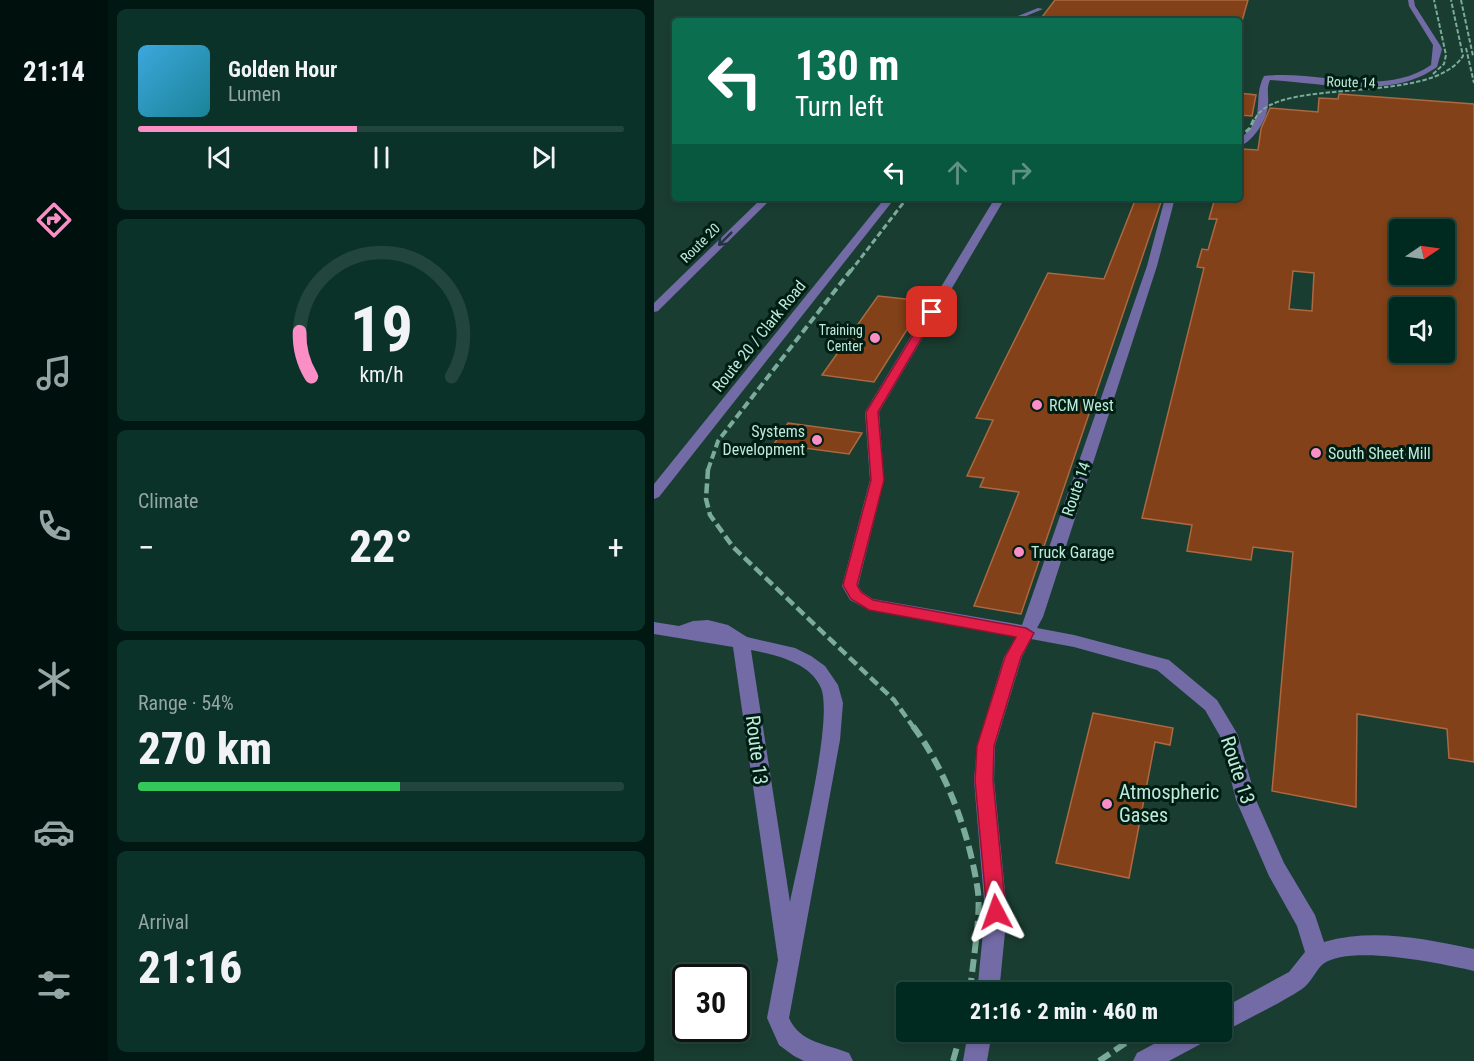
<!DOCTYPE html>
<html lang="en">
<head>
<meta charset="utf-8">
<style>
	:root { --surface:#002a20; --page:#0a3229; --text:#f1f3f6; --muted:#95a7a5; --line:#22463e; --accent:#fb8fc5 }
	body { margin:0; font-family:"Roboto Condensed",sans-serif; background:var(--page); color:var(--text); height:100vh; display:flex; flex-direction:column; font-size:22px; white-space:nowrap }
	* { box-sizing:border-box; margin:0 }
	p { font-size:20px; color:var(--muted) }
	.icon { flex:none; width:33px; height:33px; fill:none; stroke:currentColor; stroke-width:2; stroke-linecap:round; stroke-linejoin:round }
	.map { position:relative; flex:1; overflow:hidden }
	.drawer { display:flex; flex-direction:column; gap:9px; padding:9px; background:#001712; width:546px }
	.drawer>* { flex:none }
	.top-card { position:absolute; left:18px; top:18px; width:570px; height:183px; border-radius:6px; box-shadow:0 3px 9px #0003,0 0 0 2px var(--line); background:#0b6e4f; color:#fff; overflow:hidden }
	.needle { width:39px; rotate:77deg }
	.buttons { position:absolute; left:735px; top:219px; display:grid; gap:12px }
	.buttons a { display:grid; place-items:center; width:66px; height:66px; border-radius:6px; background:var(--surface); box-shadow:0 3px 9px #0003,0 0 0 2px var(--line); font-size:30px }
	.speed { position:absolute; left:18px; top:964px; display:flex; gap:12px; font-size:30px; font-weight:700; text-align:center }
	.speed>* { display:grid; place-content:center; width:78px; height:78px; border-radius:50%; background:var(--surface); box-shadow:0 3px 9px #0003,0 0 0 2px var(--line); line-height:1 }
	.speed .limit { border:3px solid #111; border-radius:9px; background:#fff; color:#111 }
	.pin { position:absolute; display:grid; place-items:center; width:51px; height:51px; color:#fff; margin:-26px; border-radius:12px; box-shadow:0 3px 9px #0006 }
	.me { position:absolute; width:66px; margin:-33px; rotate:356deg; stroke-linejoin:round; filter:drop-shadow(0 0 4px #0008) }
	.turn { display:flex; align-items:center; gap:21px; height:126px; padding:0 24px; font-size:27px }
	.turn .icon { width:78px; height:78px; stroke-width:2.5 }
	.turn b { display:block; font-size:42px; line-height:51px }
	.lanes { display:flex; align-items:center; height:57px; padding:0 24px; background:#0003; justify-content:center; gap:30px; direction:ltr }
	.lanes .off { opacity:.35 }
	.big { font-size:45px; font-weight:800; line-height:1.1 }
	.drawer .widget { flex:1; display:flex; flex-direction:column; justify-content:center; gap:9px; min-width:0; padding:0 21px; border-radius:9px; background:var(--page) }
	.drawer .dial { align-items:center; gap:0 }
	.dial svg { height:156px; overflow:visible; fill:none; stroke:var(--line); stroke-width:7; stroke-linecap:round; text-anchor:middle }
	.dial text { fill:var(--text); stroke:none }
	.song { display:flex; align-items:center; gap:18px }
	.cover { width:72px; height:72px; border-radius:9px; background:linear-gradient(135deg,hsl(200 70% 55%),hsl(190 70% 35%)) }
	.played { height:6px; border-radius:3px; background:linear-gradient(90deg,var(--accent) 45%,var(--line) 45%) }
	.keys { display:flex; justify-content:space-around; direction:ltr }
	.heat { display:flex; justify-content:space-between; align-items:center; font-size:33px; direction:ltr }
	.charge { height:9px; border-radius:4px; background:linear-gradient(90deg,#34c759 54%,var(--line) 0) }
	.trip { position:absolute; left:242px; top:982px; width:336px; height:60px; border-radius:6px; background:var(--surface); box-shadow:0 3px 9px #0003,0 0 0 2px var(--line); font-weight:800; line-height:60px; text-align:center }
	main { display:flex; flex:1; min-height:0 }
	.tabs { display:flex; flex-direction:column; width:108px; justify-content:space-around; align-items:center; background:#00110d; color:var(--muted) }
	.tabs .icon { width:42px; height:42px }
	.tabs .selected { color:var(--accent) }
	.tabs b { font-size:27px; color:var(--text) }
	.map>svg:first-child { display:block }
</style>
</head>
<body>
<main>
<nav class="tabs">
<b>21:14</b>
<svg class="icon selected" aria-label="directions" viewBox="0 0 24 24"><path d="M12 3l9 9-9 9-9-9zM9 14v-3h6M13 9l2 2-2 2"/></svg>
<svg class="icon" aria-label="music" viewBox="0 0 24 24"><path d="M9 18V5l10-2v13"/><circle cx="6" cy="18" r="3"/><circle cx="16" cy="16" r="3"/></svg>
<svg class="icon" aria-label="phone" viewBox="0 0 24 24"><path d="M5 4h4l2 5-3 2q2 4 5 5l2-3 5 2v4C11 20 4 13 5 4z"/></svg>
<svg class="icon" aria-label="climate" viewBox="0 0 24 24"><path d="M12 3v18M4 7l16 10M4 17L20 7"/></svg>
<svg class="icon" aria-label="car" viewBox="0 0 24 24"><path d="M5 17H2v-5l4-1 3-4h7l3 4 3 1v5h-3M9 17h6M6 11h13"/><circle cx="7" cy="17" r="2"/><circle cx="17" cy="17" r="2"/></svg>
<svg class="icon" aria-label="filters" viewBox="0 0 24 24"><path d="M4 7h16M4 17h16"/><circle cx="9" cy="7" r="2"/><circle cx="15" cy="17" r="2"/></svg>
</nav>
<section class="drawer">
<div class="widget">
<div class="song"><i class="cover"></i><div><b>Golden Hour</b><p>Lumen</p></div></div>
<div class="played"></div>
<div class="keys"><svg class="icon" aria-label="previous" viewBox="0 0 24 24"><path d="M18 5L8 12l10 7zM5 5v14"/></svg><svg class="icon" aria-label="pause" viewBox="0 0 24 24"><path d="M8 5v14M16 5v14"/></svg><svg class="icon" aria-label="next" viewBox="0 0 24 24"><path d="M6 5l10 7-10 7zM19 5v14"/></svg></div>
</div>
<div class="widget dial"><svg viewBox="0 0 100 80">
<path d="M14 69A42 42 0 1 1 86 69"/>
<path d="M14 69A42 42 0 0 1 8 46" stroke="#fb8fc5"/>
<text x="50" y="56" font-size="32" font-weight="700">19</text>
<text x="50" y="72" font-size="11">km/h</text>
</svg></div>
<div class="widget"><p>Climate</p>
<div class="heat"><a>−</a><b class="big">22°</b><a>+</a></div>
</div>
<div class="widget"><p>Range · 54%</p><b class="big">270 km</b><div class="charge"></div></div>
<div class="widget"><p>Arrival</p><b class="big">21:16</b></div>
</section>
<div class="map">
<svg width="820" height="1061" viewBox="0 0 820 1061">
	<rect width="100%" height="100%" fill="#00382a"/>
	<path fill="#1a3d31" fill-rule="evenodd" d="M 0,0 L 820,0 L 820,1061 L 0,1061 ZM 21,21 L 585,21 L 585,198 L 21,198 ZM 746,230 L 790,230 L 790,274 L 746,274 ZM 746,308 L 790,308 L 790,352 L 746,352 ZM 32,978 L 82,978 L 82,1029 L 32,1029 ZM 252,993 L 567,993 L 567,1032 L 252,1032 Z"/>
	<g fill="#824118" stroke="#ac6840" stroke-width="1.5" fill-rule="evenodd">
		<polygon points="401,0 594,0 588,21 385,21"/>
		<polygon points="585,93 602,95 598,116 585,115"/>
		<path d="M 685,94 L 820,104 L 820,762 L 795,758 L 793,729 L 703,714 L 702,807 L 618,791 L 639,552 L 599,547 L 597,560 L 533,551 L 538,525 L 488,518 L 550,268 L 543,267 L 548,249 L 554,250 L 563,219 L 555,219 L 561,198 L 585,198 L 585,156 L 588,149 L 604,150 L 607,129 L 616,108 L 664,112 L 665,98 L 684,99 ZM 746,230 L 790,230 L 790,274 L 746,274 ZM 639,271 L 660,273 L 658,311 L 635,309 ZM 746,308 L 790,308 L 790,352 L 746,352 Z"/>
		<polygon points="482,198 508,199 367,614 320,606 365,492 326,487 330,478 313,476 339,420 322,418 394,273 450,279"/>
		<polygon points="224,296 271,301 220,382 168,375"/>
		<polygon points="134,423 208,433 195,454 120,444"/>
		<polygon points="439,713 519,728 516,745 501,742 475,878 402,863"/>
	</g>
	<g fill="none" stroke-linecap="round" stroke-linejoin="round">
		<g fill="#736ba6" fill-rule="evenodd">
			<path d="M 754,0 L 760,0 L 761,6 L 786,45 L 788,49 L 783,67 C 737,100 669,83 616,80 C 612,89 615,95 614,104 C 613,121 600,140 585,147 L 585,140 C 615,115 597,101 610,76 C 665,69 727,99 777,65 L 779,45 L 755,6 Z"/>
			<polygon points="384,8 389,9 360,21 351,21"/>
			<polygon points="108,198 118,198 4,311 0,312 0,303"/>
			<polygon points="231,198 241,198 5,497 0,499 0,484"/>
			<path d="M 341,198 L 351,198 L 225,412 L 230,480 L 204,586 L 208,592 L 219,599 L 368,625 L 493,266 L 511,198 L 521,198 L 503,266 L 389,617 L 383,628 L 420,635 L 515,660 L 563,700 L 584,735 L 602,800 L 630,863 L 661,915 L 670,942 C 720,928 770,939 820,949 L 820,971 C 789,964 696,944 669,964 C 661,971 657,983 648,989 C 625,1004 599,1016 575,1029 L 567,1032 L 566,1032 L 567,1009 L 635,972 L 651,952 L 643,926 L 615,876 L 582,800 L 566,736 L 551,710 L 503,670 L 420,647 L 377,639 L 368,657 L 341,746 L 340,780 L 353,912 L 345,993 L 323,993 L 331,912 L 320,780 L 323,746 L 350,657 L 362,637 L 215,610 L 196,600 L 188,586 L 216,480 L 211,412 Z"/>
			<path d="M 39,621 L 54,620 L 74,625 L 93,637 L 141,648 L 157,656 L 171,666 L 184,685 L 189,703 L 186,740 L 135,1018 C 146,1043 173,1044 195,1053 L 199,1061 L 150,1061 L 140,1056 L 125,1045 L 113,1018 L 124,960 L 79,647 L 0,634 L 0,622 L 25,626 ZM 97,650 C 121,655 156,662 167,688 C 180,720 144,861 136,902 Z"/>
			<polygon points="314,1032 338,1032 333,1061 309,1061"/>
			<polygon points="522,1032 558,1032 554,1040 515,1061 479,1061 483,1053"/>
		</g>
		<g stroke="#7aab9b" stroke-width="2" stroke-dasharray="4.5 2" stroke-linecap="butt">
			<polyline points="807,0 819,56"/>
			<polyline points="812,48 820,83"/>
			<polyline points="779,74 790,64 792,55 780,0"/>
			<path d="M 601,119 C 623,75 776,107 809,56 L 797,0"/>
		</g>
		<g stroke="#7aab9b" stroke-width="3" stroke-dasharray="6 3" stroke-linecap="butt">
			<polyline points="585,138 596,128 601,117"/>
			<polyline points="196,272 253,198"/>
		</g>
		<polyline stroke="#7aab9b" stroke-width="4" stroke-dasharray="8 4" stroke-linecap="butt" points="54,470 64,441 197,270"/>
		<polyline stroke="#7aab9b" stroke-width="4.5" stroke-dasharray="10 4.5" stroke-linecap="butt" points="54,469 52,499 56,515 79,547 240,700 260,728"/>
		<g stroke="#7aab9b" stroke-width="6" stroke-dasharray="13 6" stroke-linecap="butt">
			<path d="M 259,726 C 293,772 316,835 324,892 C 327,916 318,966 316,993"/>
			<polyline points="299,1061 307,1032"/>
			<polyline points="445,1061 485,1034"/>
		</g>
	</g>
	<defs><path id="oneway-shaft" d="M-6 0H5M1.5-3L5.5 0L1.5 3" fill="none" stroke-width="1.6" stroke-linecap="round" stroke-linejoin="round" transform="scale(1.5)"/></defs>
	<use stroke="#223440" href="#oneway-shaft" transform="translate(71 239) rotate(135)"/>
	<polygon fill="#e11d48" stroke="#92132f" stroke-width="1.5" points="278,309 283,312 224,412 230,480 203,585 207,592 219,600 372,628 380,633 367,657 340,746 339,780 352,912 349,918 342,921 335,918 333,912 321,780 323,746 351,657 362,637 215,610 197,599 189,585 217,480 212,412 273,312"/>
	<g fill="#fb8fc5" stroke="#001d14" stroke-width="2">
		<circle cx="221" cy="338" r="6"/>
		<circle cx="383" cy="405" r="6"/>
		<circle cx="163" cy="440" r="6"/>
		<circle cx="662" cy="453" r="6"/>
		<circle cx="365" cy="552" r="6"/>
		<circle cx="453" cy="804" r="6"/>
	</g>
	<g text-anchor="middle" dominant-baseline="central" stroke-width="6" stroke-linejoin="round" paint-order="stroke">
		<g font-size="14" fill="#beead9" stroke="#001d14">
			<text transform="translate(697 82) rotate(2)">Route 14</text>
			<text transform="translate(46 243) rotate(-45)">Route 20</text>
		</g>
		<g font-size="14" fill="#beead9" stroke="#001d14" text-anchor="end">
			<text x="209" y="330">Training<tspan x="209" dy="16">Center</tspan></text>
		</g>
		<g font-size="16" fill="#beead9" stroke="#001d14">
			<text transform="translate(105 336) rotate(-51)">Route 20 / Clark Road</text>
			<text transform="translate(422 489) rotate(-71)">Route 14</text>
		</g>
		<g font-size="16" fill="#beead9" stroke="#001d14" text-anchor="start">
			<text x="395" y="405">RCM West</text>
			<text x="151" y="431" text-anchor="end">Systems<tspan x="151" dy="18">Development</tspan></text>
			<text x="674" y="453">South Sheet Mill</text>
			<text x="377" y="552">Truck Garage</text>
		</g>
		<g font-size="20" fill="#beead9" stroke="#001d14">
			<text transform="translate(103 750) rotate(83)">Route 13</text>
			<text transform="translate(584 770) rotate(72)">Route 13</text>
		</g>
		<g font-size="20" fill="#beead9" stroke="#001d14" text-anchor="start">
			<text x="465" y="792">Atmospheric<tspan x="465" dy="23">Gases</tspan></text>
		</g>
	</g>
</svg>
<div class="buttons">
<a><svg class="needle" viewBox="-14 -14 28 28"><path d="M0-13l5 13h-10z" fill="#e53935"/><path d="M0 13l5-13h-10z" fill="#95a7a5"/></svg></a>
<a><svg class="icon" aria-label="sound" viewBox="0 0 24 24"><path d="M4 9h4l5-4v14l-5-4H4zM17 9q2 3 0 6"/></svg></a>
</div>
<div class="speed"><div class="limit">30</div></div>
<div class="pin" style="left:278px;top:312px;background:#d93025"><svg class="icon" aria-label="arrive" viewBox="0 0 24 24"><path d="M6 21V4h12l-3 4 3 4H6"/></svg></div>
<svg class="me" style="left:342px;top:912px" viewBox="-20 -20 40 40"><path d="M0-17L14 15 0 8-14 15z" fill="#e11d48" stroke="#fff" stroke-width="4"/></svg>
<div class="trip">21:16 · 2 min · 460 m</div>
<div class="top-card">
<div class="turn"><svg class="icon" aria-label="left" viewBox="0 0 24 24"><path d="M17 20v-9H6M10 6l-5 5 5 5"/></svg><div><b>130 m</b>Turn left</div></div>
<div class="lanes"><svg class="icon" aria-label="left" viewBox="0 0 24 24"><path d="M17 20v-9H6M10 6l-5 5 5 5"/></svg><svg class="icon off" aria-label="ahead" viewBox="0 0 24 24"><path d="M12 20V5M6 11l6-6 6 6"/></svg><svg class="icon off" aria-label="right" viewBox="0 0 24 24"><path d="M7 20v-9h11M14 6l5 5-5 5"/></svg></div>
</div>
</div>
</main>
</body>
</html>
